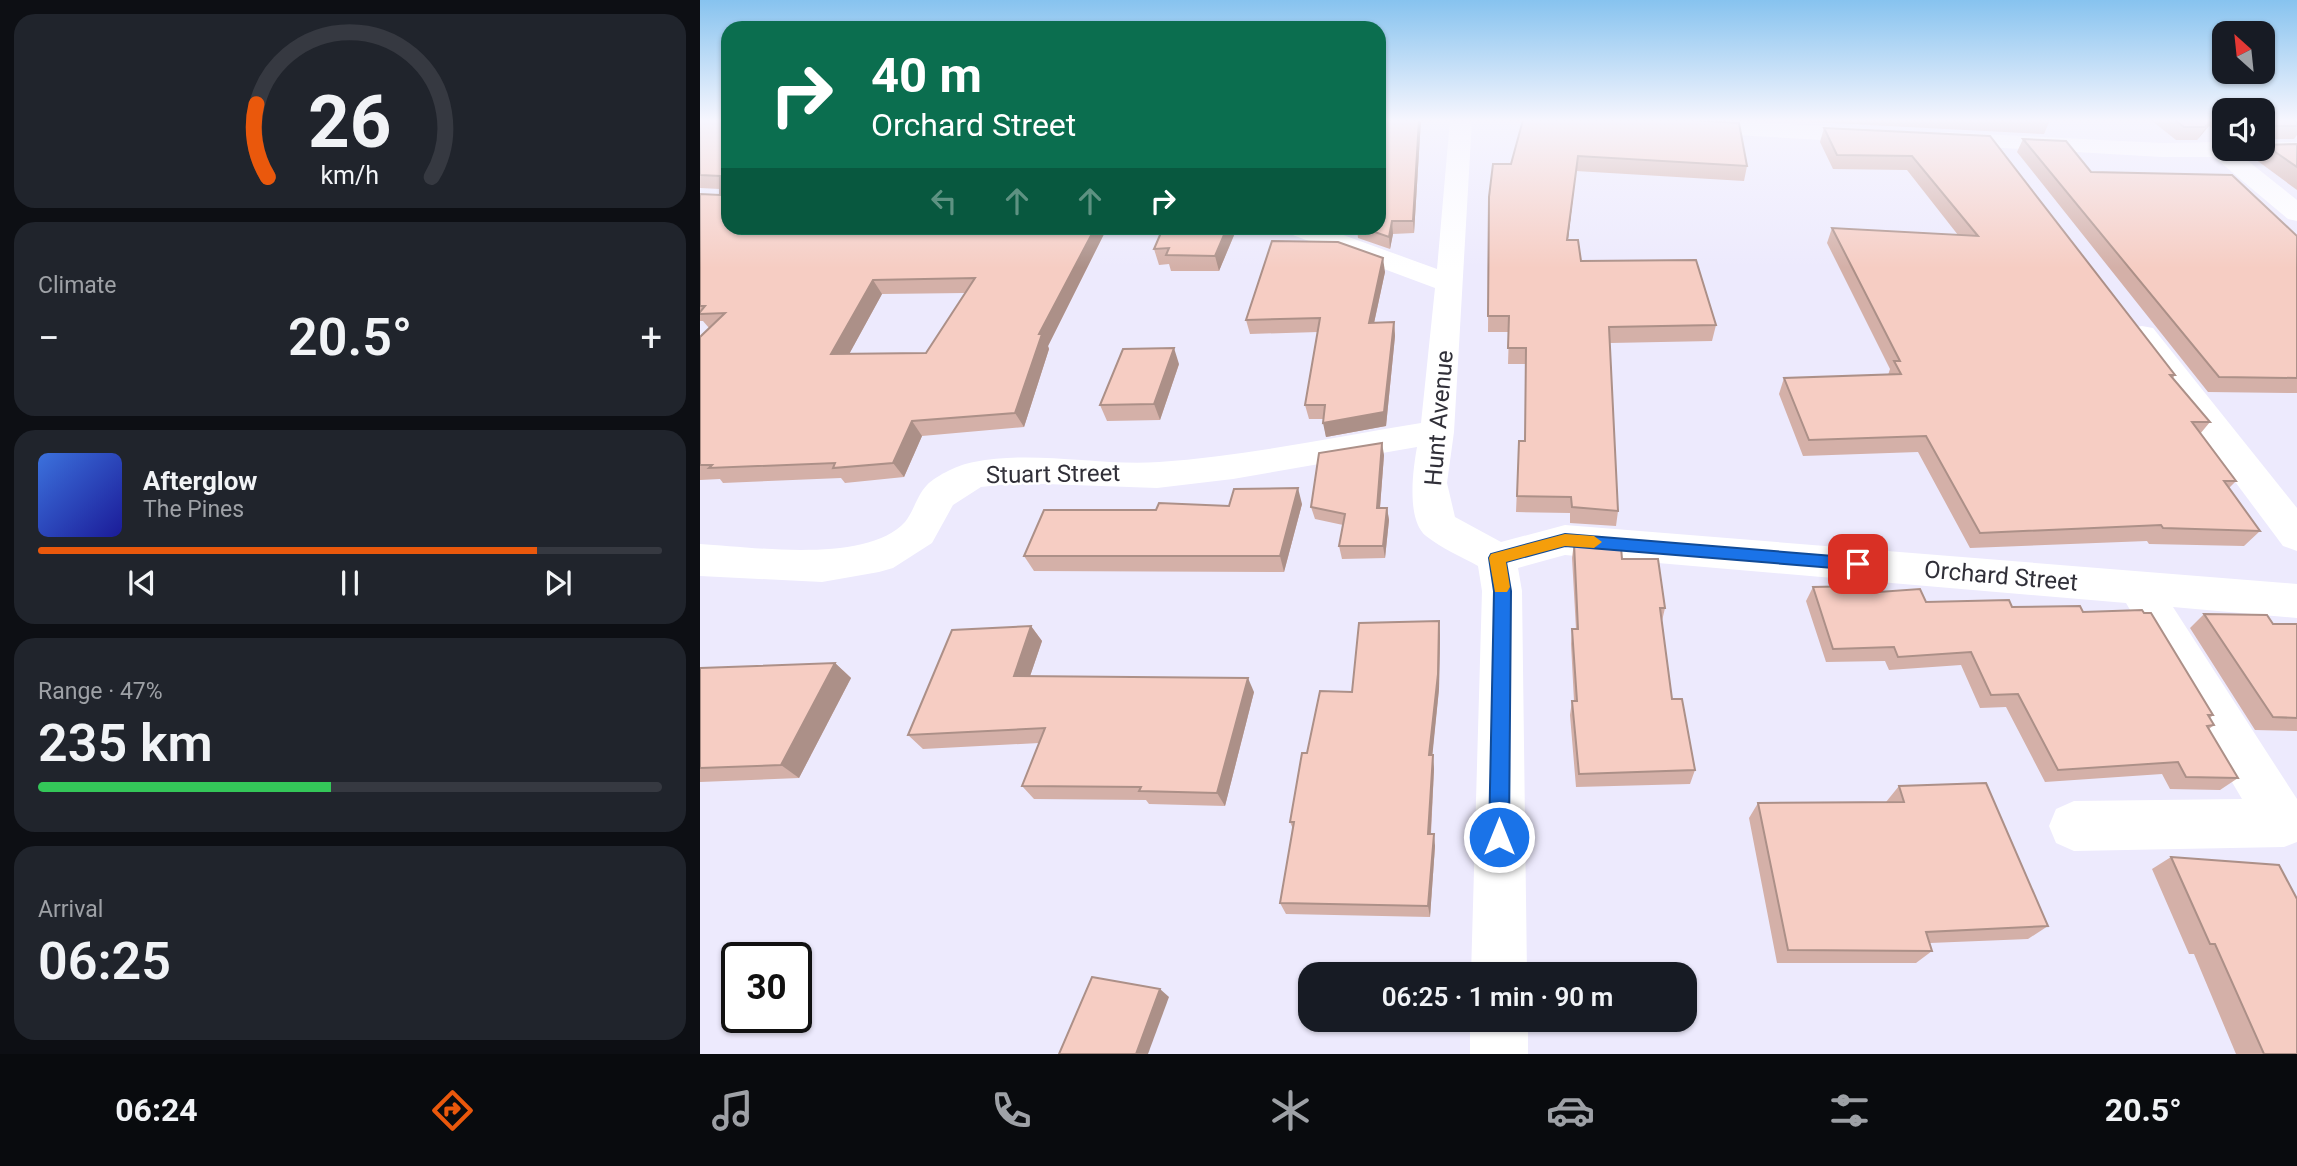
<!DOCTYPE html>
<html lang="en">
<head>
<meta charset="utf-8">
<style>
	:root { --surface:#171b24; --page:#20242c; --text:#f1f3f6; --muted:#9ea1a6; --line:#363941; --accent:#ea580c }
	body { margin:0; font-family:Roboto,sans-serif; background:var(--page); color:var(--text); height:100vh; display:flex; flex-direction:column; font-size:26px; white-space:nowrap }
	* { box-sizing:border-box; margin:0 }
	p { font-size:23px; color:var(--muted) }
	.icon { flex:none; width:38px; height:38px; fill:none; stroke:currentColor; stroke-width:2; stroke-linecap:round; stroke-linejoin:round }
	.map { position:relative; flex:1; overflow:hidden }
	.details { display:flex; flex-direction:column; gap:14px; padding:14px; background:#0d0f14; width:700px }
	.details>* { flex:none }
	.hud { position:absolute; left:21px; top:21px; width:665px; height:214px; border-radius:21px; box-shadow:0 2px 5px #0004; background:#0b6e4f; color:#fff; overflow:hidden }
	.needle { width:46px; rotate:333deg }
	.buttons { position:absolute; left:1512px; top:21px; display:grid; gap:14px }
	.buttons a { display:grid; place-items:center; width:63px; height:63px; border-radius:14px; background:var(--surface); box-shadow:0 2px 5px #0004; font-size:35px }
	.speed { position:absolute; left:21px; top:942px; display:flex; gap:14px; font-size:35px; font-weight:700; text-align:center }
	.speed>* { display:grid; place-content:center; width:91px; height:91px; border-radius:50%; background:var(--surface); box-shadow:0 2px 5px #0004; line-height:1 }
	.speed .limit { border:4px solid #111; border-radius:10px; background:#fff; color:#111 }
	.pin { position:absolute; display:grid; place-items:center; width:60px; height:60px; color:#fff; margin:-30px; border-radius:14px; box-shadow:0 4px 10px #0006 }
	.me { position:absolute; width:77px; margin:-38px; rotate:0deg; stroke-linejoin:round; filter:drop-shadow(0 0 5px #0008) }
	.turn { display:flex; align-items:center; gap:24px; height:147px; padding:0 35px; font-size:32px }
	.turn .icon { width:91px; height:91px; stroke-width:2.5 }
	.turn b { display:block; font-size:49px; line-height:60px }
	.lanes { display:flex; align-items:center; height:66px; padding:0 35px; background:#0003; justify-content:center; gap:35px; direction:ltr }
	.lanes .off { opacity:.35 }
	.big { font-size:52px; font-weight:600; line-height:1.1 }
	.details .widget { flex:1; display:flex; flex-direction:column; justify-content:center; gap:10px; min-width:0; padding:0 24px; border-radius:21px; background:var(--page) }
	.details .dial { align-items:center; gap:0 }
	.dial svg { height:182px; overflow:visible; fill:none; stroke:var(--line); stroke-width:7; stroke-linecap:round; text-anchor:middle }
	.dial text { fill:var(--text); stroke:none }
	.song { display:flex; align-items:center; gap:21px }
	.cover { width:84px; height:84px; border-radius:10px; background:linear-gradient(135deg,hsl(220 70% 55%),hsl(240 70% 35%)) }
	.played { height:7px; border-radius:4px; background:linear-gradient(90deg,var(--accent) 80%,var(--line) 80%) }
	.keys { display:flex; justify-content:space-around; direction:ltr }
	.heat { display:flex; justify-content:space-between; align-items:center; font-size:38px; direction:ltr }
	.charge { height:10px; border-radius:5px; background:linear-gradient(90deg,#34c759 47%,var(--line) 0) }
	.trip { position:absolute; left:598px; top:962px; width:399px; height:70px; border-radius:21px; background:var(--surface); box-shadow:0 2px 5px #0004; font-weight:600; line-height:70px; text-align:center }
	.dock { display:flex; height:112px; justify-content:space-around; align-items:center; background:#090b0e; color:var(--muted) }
	.dock .icon { width:49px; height:49px }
	.dock .active { color:var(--accent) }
	.dock b { font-size:32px; color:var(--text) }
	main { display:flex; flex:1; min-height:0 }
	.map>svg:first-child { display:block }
</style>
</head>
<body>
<main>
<section class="details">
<div class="widget dial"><svg viewBox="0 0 100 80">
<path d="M14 69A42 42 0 1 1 86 69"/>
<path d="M14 69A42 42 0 0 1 9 37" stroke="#ea580c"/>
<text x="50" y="56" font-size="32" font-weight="700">26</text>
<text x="50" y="72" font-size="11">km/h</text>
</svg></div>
<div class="widget"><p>Climate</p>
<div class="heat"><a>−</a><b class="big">20.5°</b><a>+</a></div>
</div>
<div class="widget">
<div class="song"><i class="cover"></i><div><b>Afterglow</b><p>The Pines</p></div></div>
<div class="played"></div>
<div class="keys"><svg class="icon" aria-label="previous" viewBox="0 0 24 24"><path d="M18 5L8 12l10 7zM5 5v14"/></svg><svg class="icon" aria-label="pause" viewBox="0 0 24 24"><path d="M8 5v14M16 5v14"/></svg><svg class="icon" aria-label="next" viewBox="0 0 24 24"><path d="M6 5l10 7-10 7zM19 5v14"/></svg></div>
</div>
<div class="widget"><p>Range · 47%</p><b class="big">235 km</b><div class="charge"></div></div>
<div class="widget"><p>Arrival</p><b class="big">06:25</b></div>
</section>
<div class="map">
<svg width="1597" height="1054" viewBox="0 0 1597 1054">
	<rect width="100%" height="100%" fill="#edeafd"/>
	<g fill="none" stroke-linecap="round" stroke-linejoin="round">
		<g fill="#fff" fill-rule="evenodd">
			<path d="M 750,120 L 772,120 L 754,432 L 747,483 L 755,517 L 801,542 L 865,525 L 1597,584 L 1597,618 L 1473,607 L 1597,799 L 1597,842 L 1584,847 L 1374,851 L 1356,843 L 1349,826 L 1356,809 L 1374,801 L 1542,799 L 1426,603 L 865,555 L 818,568 L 822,591 L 827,975 L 771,975 L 782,591 L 778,566 C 762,557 741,548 726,536 C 706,520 713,469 717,447 L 533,479 L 457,488 L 317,483 L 281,487 L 253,505 L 232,543 L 193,568 L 179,572 L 122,582 L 0,576 L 0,544 C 53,547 167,564 205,522 C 214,511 217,495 227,485 C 237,475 260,464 274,462 C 335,450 397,466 459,462 C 546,456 634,437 721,423 L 735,288 L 590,234 L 587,228 L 624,228 L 737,269 Z"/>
			<polygon points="883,120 1018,120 1175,129 1183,131 1187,136 1183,141 1175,143 894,127 886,125"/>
			<polygon points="1242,132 1462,143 1524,142 1524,149 1563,149 1563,142 1597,142 1597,156 1543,157 1597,200 1597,221 1588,219 1514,157 1462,157 1234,144 1230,139 1234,134"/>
			<polygon points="1442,326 1453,328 1597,508 1597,551 1583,546 1431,342 1426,335 1431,328"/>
			<rect x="770" y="1020" width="58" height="34"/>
		</g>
	</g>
	<g fill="#d4b0a8" fill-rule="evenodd">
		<path d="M 0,120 L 28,120 L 28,228 L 407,228 L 348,346 L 349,349 L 324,427 L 222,436 L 204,477 L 145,483 L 141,478 L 23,483 L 20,479 L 0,480 L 0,337 L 9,328 L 3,321 L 0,321 L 0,194 L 20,195 L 20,189 L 0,188 ZM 265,293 L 226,353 L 149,354 L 182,294 Z"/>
		<polygon points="679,120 721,120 714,233 693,234 690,249 658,238 657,228 679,228"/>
		<polygon points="823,120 1047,166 1044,181 876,171 868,240 881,261 1016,325 1012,341 910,343 918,511 916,526 870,523 870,513 816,512 819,441 825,441 825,364 808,364 809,332 788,332 789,197 811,164"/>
		<polygon points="1110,120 1350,120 1344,134 1111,122"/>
		<polygon points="1451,120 1524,120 1524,137 1509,126 1497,140 1476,140"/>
		<polygon points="1563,120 1597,120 1597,135 1594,139 1565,139 1563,143"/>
		<polygon points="1124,128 1290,136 1475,375 1473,378 1510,422 1500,434 1536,481 1529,488 1560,531 1544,546 1449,544 1447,541 1270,548 1218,452 1103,456 1079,394 1084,378 1188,375 1190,369 1127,243 1132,228 1258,235 1207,170 1133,169 1120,142"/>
		<polygon points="1323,139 1391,172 1597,236 1597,393 1508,392 1317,152"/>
		<polygon points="1597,144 1597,190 1555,159 1565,145"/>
		<polygon points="463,228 537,228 519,271 471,271 469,264 459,265 454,249"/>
		<polygon points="685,272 674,323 694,322 695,336 686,426 626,437 623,419 609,419 605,405 618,332 550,334 546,320"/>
		<polygon points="479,364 460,420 407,421 400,405"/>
		<polygon points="684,455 680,508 687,508 689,520 685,558 642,559 639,546 643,525 615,519 611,507"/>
		<polygon points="602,504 584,572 334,571 324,556 456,510 529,506"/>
		<polygon points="874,543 922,559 965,608 962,621 972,699 995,770 990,784 876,787 870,715 872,701 874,701 871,644 872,629 876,629 872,558"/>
		<polygon points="1113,587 1165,593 1226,602 1312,607 1383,612 1513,715 1510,718 1514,725 1509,729 1538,778 1520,790 1470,789 1462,774 1345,782 1306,707 1280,708 1261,665 1189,670 1185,661 1126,662 1106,601"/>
		<polygon points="1504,614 1573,624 1597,624 1597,731 1555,730 1490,628"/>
		<polygon points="739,621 740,636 739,689 732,755 734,769 731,834 735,846 730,917 586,914 580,903 593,829 590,822 607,753"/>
		<polygon points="331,626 342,641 330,676 554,692 525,806 449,804 446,800 334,799 322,786 339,743 223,749 208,735"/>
		<polygon points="135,663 151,678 99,778 0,782 0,668"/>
		<polygon points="1199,786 1348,926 1328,939 1230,943 1232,951 1216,963 1077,963 1049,818 1058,803 1186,802"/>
		<polygon points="1471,857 1597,1054 1536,1054 1494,954 1489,954 1452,869"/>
	</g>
	<g fill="#ac9088">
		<polygon points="719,120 721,120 714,233 713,221"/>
		<polygon points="1511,120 1512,120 1509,126 1497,140"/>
		<polygon points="878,156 876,171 866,256 867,240"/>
		<polygon points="692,221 693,234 690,249 689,237"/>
		<polygon points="395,228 407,228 348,346 349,349 324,427 315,413 339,334"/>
		<polygon points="527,228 537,228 519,271 515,256"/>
		<polygon points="683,258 685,272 671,337 669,323"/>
		<polygon points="173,280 182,294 141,369 131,354"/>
		<polygon points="694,322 695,336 686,426 626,437 623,423"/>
		<polygon points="474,348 479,364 460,420 454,404"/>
		<polygon points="212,421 222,436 204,477 193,463"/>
		<polygon points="682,443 684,455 679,520 677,508"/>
		<polygon points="598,488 602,504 584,572 580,556"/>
		<polygon points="687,508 689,520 685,558 683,546"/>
		<polygon points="739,621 740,636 739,689 731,769 729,755"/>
		<polygon points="331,626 342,641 325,691 314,676"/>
		<polygon points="135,663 151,678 99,778 81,765"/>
		<polygon points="548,678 554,692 525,806 517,793"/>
		<polygon points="733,755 734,769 730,846 728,834"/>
		<polygon points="734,834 735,846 730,917 728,906"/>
		<polygon points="460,989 469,997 448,1054 436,1054"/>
	</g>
	<g fill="#f6cdc3" stroke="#ac9088" stroke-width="2" fill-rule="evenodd">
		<path d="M 0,120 L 28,120 L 28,228 L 395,228 L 339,334 L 342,334 L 315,413 L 212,421 L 193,463 L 133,468 L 135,463 L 9,468 L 12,465 L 0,465 L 0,337 L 25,313 L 0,314 L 0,312 L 5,306 L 0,306 L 0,194 L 20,195 L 20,176 L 0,175 ZM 275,278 L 226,353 L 131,354 L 173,280 Z"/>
		<polygon points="679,120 719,120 713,221 692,221 689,237 663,228 679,228"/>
		<polygon points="823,120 989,120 1039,123 1047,166 878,156 867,240 878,240 881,261 996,260 1016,325 909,327 918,511 872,507 871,497 817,496 819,441 825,441 826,348 808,348 809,316 788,316 789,197 793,164 811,164"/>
		<polygon points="1475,120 1511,120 1505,127 1484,127"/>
		<polygon points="1563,120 1594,120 1597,122 1597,126 1572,126 1569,133 1563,133"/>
		<polygon points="1124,128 1290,136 1475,375 1470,375 1510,422 1492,422 1536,481 1524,481 1560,531 1463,528 1461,525 1280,533 1226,436 1109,440 1084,378 1201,374 1194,361 1200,361 1132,228 1278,236 1212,156 1137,155"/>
		<polygon points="1323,139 1366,141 1391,172 1532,175 1597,236 1597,378 1519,377"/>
		<polygon points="1597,144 1597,167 1565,145"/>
		<polygon points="463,228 527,228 515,256 466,255 469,248 454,249"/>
		<polygon points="572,241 638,242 683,258 669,323 694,322 684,412 623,423 625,405 605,405 620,318 546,320"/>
		<polygon points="474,348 454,404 400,405 423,349"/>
		<polygon points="682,443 677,508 687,508 683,546 639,546 645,514 611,507 619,453"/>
		<polygon points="598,488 580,556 324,556 344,510 456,510 459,503 529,506 534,489"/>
		<polygon points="874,543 921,547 922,559 958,559 965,608 960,608 972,699 982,699 995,770 879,774 872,701 877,701 872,629 878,629"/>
		<polygon points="1162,586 1165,593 1220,589 1226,602 1309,600 1312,607 1380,606 1383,612 1442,610 1444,613 1451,613 1513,715 1508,715 1514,725 1507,726 1538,778 1486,777 1478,762 1358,770 1318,694 1291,695 1271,652 1198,657 1194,647 1133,649 1113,587"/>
		<polygon points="1504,614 1567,615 1573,624 1597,624 1597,718 1573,717"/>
		<polygon points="739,621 738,674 729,755 733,755 728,834 734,834 728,906 580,903 594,822 590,822 602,753 607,753 620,691 652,692 659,623"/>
		<polygon points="331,626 314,676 548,678 517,793 439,791 441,787 322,786 345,728 208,735 252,630"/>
		<polygon points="135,663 81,765 0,768 0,668"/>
		<polygon points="1286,783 1348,926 1226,932 1232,951 1088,950 1058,803 1204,802 1199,786"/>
		<polygon points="1471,857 1579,865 1597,899 1597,1054 1564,1054 1515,944 1510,944"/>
		<polygon points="392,977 460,989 436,1054 359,1054"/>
	</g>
	<linearGradient id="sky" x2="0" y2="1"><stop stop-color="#87c3ef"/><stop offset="0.45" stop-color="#f7f6fe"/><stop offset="1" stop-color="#f7f6fe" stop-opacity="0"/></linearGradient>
	<rect width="1597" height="268" fill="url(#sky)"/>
	<polygon fill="#1a73e8" stroke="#114b97" stroke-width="2" points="865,534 1158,558 1163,559 1166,564 1163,569 1158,570 865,546 806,562 811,591 809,837 806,844 799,847 792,844 789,837 794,591 789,558 791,554"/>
	<polygon fill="#f59e0b" points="865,534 894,536 902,542 894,548 865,546 806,562 810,587 807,592 795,592 789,558 791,554"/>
	<g text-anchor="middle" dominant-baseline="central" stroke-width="5" stroke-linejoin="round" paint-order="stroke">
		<g font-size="24" fill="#302f38" stroke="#fff">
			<text transform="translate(739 418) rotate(-85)">Hunt Avenue</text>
			<text transform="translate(353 474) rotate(-1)">Stuart Street</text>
			<text transform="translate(1301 576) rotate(5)">Orchard Street</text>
		</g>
	</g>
</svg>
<div class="buttons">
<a><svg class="needle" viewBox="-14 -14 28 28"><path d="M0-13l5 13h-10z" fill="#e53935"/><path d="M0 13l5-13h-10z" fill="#9ea1a6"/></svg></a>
<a><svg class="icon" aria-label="sound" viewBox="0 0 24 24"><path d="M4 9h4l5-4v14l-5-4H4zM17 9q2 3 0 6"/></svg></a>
</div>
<div class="speed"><div class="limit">30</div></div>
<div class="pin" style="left:1158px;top:564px;background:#d93025"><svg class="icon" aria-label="arrive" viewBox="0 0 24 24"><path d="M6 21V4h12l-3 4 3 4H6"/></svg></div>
<svg class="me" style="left:799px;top:837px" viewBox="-20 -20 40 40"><circle r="17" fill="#1a73e8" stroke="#fff" stroke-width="3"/><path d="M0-11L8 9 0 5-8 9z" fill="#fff"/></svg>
<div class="trip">06:25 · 1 min · 90 m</div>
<div class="hud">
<div class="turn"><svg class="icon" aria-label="right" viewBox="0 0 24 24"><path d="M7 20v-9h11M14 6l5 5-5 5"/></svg><div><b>40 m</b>Orchard Street</div></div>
<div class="lanes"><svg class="icon off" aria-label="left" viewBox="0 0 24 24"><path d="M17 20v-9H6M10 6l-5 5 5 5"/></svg><svg class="icon off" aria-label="ahead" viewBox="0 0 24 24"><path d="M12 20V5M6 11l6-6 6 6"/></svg><svg class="icon off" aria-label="ahead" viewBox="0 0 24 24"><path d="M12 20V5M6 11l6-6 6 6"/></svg><svg class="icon" aria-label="right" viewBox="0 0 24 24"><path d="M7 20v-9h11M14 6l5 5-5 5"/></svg></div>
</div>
</div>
</main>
<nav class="dock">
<b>06:24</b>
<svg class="icon active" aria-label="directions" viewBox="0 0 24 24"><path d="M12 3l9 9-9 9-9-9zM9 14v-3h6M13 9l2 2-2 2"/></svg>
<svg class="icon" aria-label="music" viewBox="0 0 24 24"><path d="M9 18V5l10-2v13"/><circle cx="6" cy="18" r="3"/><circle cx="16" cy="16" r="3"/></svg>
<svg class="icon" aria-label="phone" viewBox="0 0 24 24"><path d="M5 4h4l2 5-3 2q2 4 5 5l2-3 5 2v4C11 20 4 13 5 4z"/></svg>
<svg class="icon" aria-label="climate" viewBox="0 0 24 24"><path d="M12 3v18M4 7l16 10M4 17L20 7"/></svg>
<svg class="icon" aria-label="car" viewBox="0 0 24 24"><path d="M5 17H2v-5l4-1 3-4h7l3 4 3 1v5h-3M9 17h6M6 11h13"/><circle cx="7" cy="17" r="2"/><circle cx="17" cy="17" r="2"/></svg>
<svg class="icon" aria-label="filters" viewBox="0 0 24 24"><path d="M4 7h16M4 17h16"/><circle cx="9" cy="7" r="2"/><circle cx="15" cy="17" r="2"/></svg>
<b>20.5°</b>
</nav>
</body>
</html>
